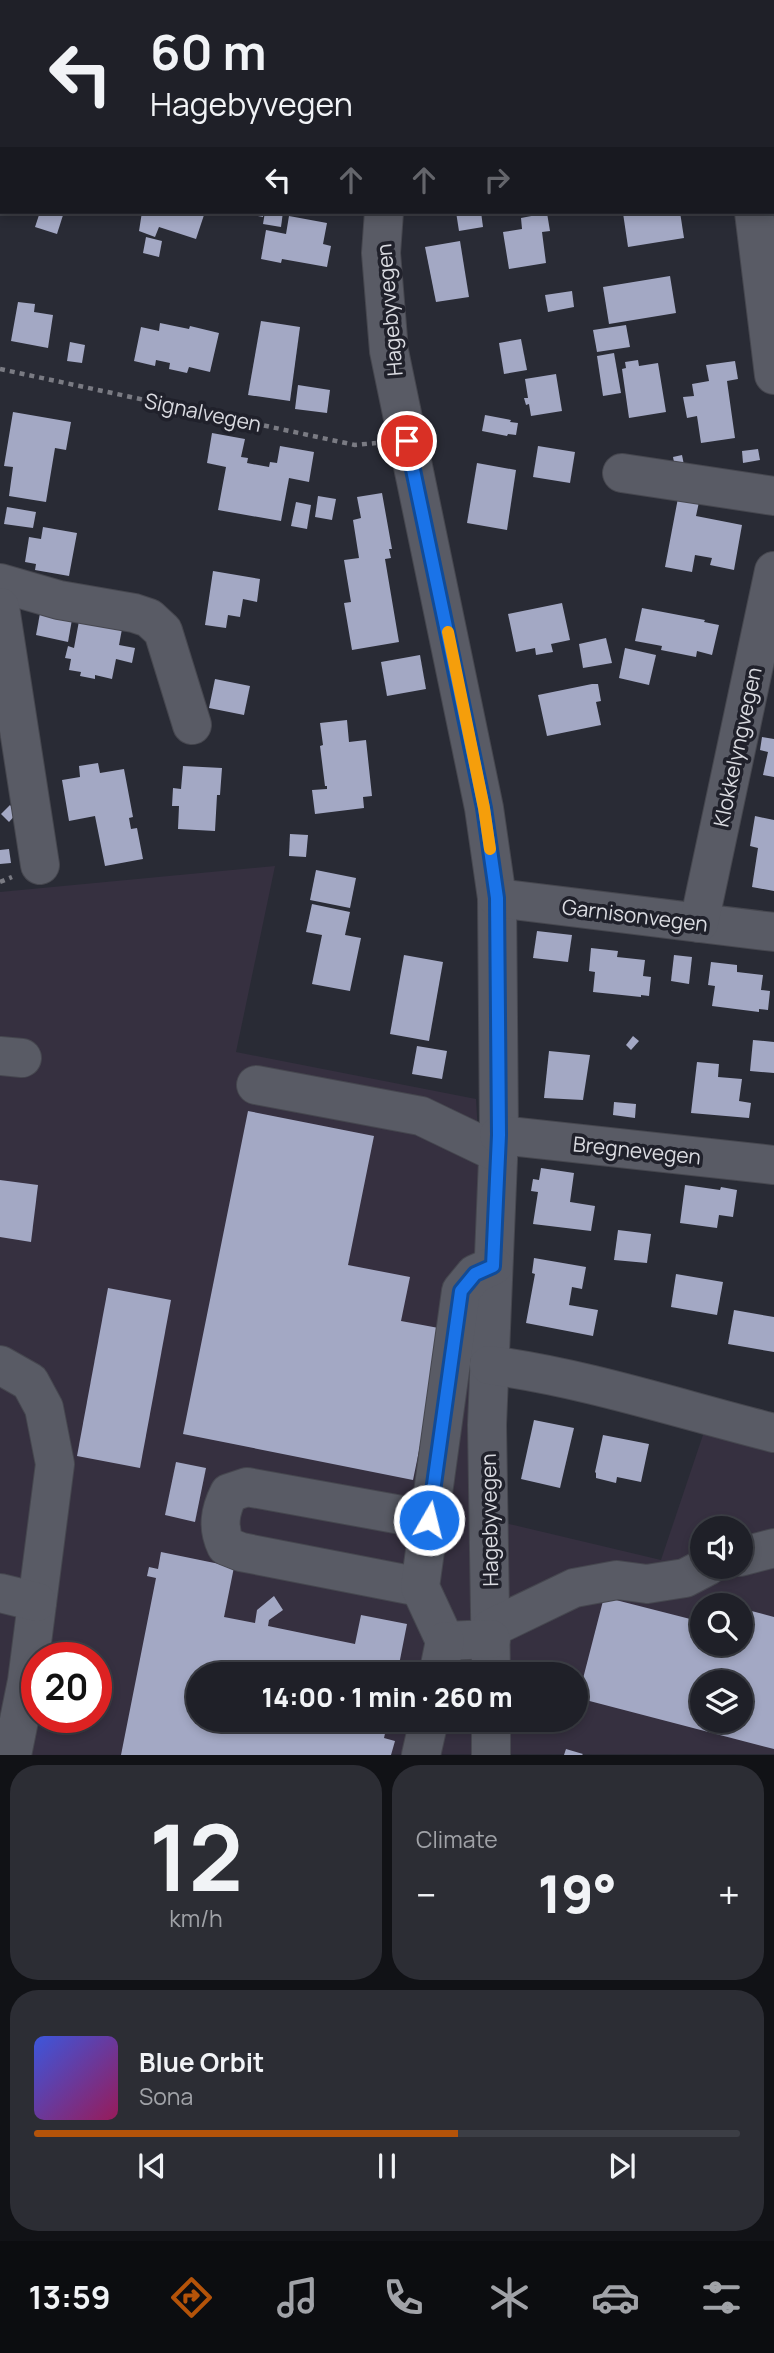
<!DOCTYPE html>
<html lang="en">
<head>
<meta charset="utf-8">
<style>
	:root { --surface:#1f2028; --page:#2c2d34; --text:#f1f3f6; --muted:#a1a3a8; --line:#3c3e45; --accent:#b45309 }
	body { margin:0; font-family:Manrope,sans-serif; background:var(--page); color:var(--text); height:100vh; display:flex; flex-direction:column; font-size:26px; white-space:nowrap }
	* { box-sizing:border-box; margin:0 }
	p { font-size:23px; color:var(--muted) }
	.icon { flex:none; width:38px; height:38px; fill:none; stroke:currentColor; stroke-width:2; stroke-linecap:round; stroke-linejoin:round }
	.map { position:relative; height:1755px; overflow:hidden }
	.details { display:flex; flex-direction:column; gap:10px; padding:10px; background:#111216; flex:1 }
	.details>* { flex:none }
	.banner { position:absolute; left:0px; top:0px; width:775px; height:214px; box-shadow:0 4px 10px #0003,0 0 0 2px var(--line); background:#1f2028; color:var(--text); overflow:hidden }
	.buttons { position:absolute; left:690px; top:1516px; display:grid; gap:14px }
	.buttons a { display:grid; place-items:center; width:63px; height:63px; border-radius:50%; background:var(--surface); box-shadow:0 4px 10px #0003,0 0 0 2px var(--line); font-size:35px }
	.speed { position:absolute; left:21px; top:1642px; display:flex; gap:14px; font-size:35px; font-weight:700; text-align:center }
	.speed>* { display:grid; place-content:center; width:91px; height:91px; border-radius:50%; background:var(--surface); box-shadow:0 4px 10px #0003,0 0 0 2px var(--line); line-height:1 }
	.speed .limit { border:10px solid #d22; background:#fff; color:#111 }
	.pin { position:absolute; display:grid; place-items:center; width:60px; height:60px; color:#fff; margin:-30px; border:4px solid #fff; border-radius:50%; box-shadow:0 2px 7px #0007 }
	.me { position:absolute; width:77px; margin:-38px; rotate:8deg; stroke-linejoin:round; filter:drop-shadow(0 0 5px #0008) }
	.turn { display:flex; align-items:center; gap:24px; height:147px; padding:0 35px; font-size:32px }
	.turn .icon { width:91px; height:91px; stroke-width:2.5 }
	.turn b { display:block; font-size:49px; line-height:60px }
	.lanes { display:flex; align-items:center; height:66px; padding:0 35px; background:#0003; justify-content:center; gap:35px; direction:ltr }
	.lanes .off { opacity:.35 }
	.big { font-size:52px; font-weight:800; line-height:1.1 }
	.details .tile { flex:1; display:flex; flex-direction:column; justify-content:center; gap:10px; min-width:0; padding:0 24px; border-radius:28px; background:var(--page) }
	.details .dial { align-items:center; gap:0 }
	.dial b { font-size:91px; line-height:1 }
	.song { display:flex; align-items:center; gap:21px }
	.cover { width:84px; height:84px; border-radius:10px; background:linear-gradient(135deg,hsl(230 70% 55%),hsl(330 70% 35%)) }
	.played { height:7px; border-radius:4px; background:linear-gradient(90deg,var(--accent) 60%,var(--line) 60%) }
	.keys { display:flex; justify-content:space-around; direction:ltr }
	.heat { display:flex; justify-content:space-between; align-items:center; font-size:38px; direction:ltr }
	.details .tiles { flex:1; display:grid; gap:10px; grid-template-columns:1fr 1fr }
	.tile:last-child { grid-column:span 2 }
	.trip { position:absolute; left:186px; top:1662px; width:402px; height:70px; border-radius:35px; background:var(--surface); box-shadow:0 4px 10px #0003,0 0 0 2px var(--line); font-weight:800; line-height:70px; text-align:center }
	.menu { display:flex; height:112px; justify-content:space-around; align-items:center; background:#0c0d10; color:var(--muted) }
	.menu .icon { width:49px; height:49px }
	.menu .selected { color:var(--accent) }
	.menu b { font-size:32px; color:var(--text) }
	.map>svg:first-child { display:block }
</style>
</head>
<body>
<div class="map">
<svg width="774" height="1755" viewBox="0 0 774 1755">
	<rect width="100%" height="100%" fill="#292b35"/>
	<path fill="#363040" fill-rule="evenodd" d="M 275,866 L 236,1052 L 476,1099 L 501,1522 L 661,1560 L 706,1426 L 774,1445 L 774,1754 L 0,1755 L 0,892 ZM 702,1528 L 740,1528 L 740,1566 L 702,1566 ZM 702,1605 L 740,1605 L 740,1643 L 702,1643 ZM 37,1657 L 96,1657 L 96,1717 L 37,1717 ZM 198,1675 L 576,1675 L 576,1720 L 198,1720 ZM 702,1682 L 740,1682 L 740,1720 L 702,1720 Z"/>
	<g fill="#a3a8c4" fill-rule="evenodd">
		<polygon points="40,212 64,212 57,234 35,227"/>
		<polygon points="142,212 205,212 196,239 159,227 155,237 139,231"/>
		<polygon points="252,212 263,212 263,217 252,215"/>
		<polygon points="265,212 283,212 281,227 263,224"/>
		<polygon points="456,212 481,212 483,227 459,231"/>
		<polygon points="633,212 680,212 684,238 628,247 623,213"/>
		<polygon points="547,213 550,231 542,232 546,263 509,269 503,232 522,229 521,218"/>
		<polygon points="289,216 327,223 323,244 331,246 327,267 282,259 281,263 261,259 266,230 286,234"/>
		<polygon points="146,237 162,241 159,257 143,253"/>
		<polygon points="460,241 469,297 436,302 425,247"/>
		<polygon points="670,276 676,313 609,324 603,287"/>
		<polygon points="572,291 574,307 548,312 545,295"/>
		<polygon points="18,302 35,304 34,312 53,315 48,348 11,341"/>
		<polygon points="261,321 300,327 290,401 248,395"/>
		<polygon points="160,323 189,329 190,326 219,333 210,372 189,367 187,373 169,369 170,363 156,360 155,366 134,361 141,327 159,331"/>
		<polygon points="626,325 630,347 597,352 593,330"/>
		<polygon points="521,339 527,370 504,374 499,343"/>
		<polygon points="70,342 85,345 82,363 67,361"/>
		<polygon points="614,353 621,393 603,396 597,356"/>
		<polygon points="638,360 639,366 658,363 666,412 629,418 622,369 626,368 625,362"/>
		<polygon points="735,361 738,379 727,381 735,438 701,443 697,416 687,418 683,397 694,396 692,384 709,381 706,365"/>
		<polygon points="556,374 562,411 531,416 529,404 526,405 524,398 528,398 525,379"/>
		<polygon points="298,385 330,390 327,413 295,409"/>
		<polygon points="13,412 71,422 66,450 55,448 46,502 9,496 13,467 4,466"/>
		<polygon points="485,415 511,420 510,422 518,423 516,435 508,434 507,436 482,431"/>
		<polygon points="212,433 245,439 241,457 248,458 247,463 269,467 270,462 277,463 280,446 314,452 309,482 289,478 281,521 218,510 226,467 207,463"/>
		<polygon points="538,446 575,452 570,483 533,477"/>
		<polygon points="758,449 760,460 743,463 742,451"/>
		<polygon points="682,455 684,465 675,467 673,457"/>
		<polygon points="477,463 516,470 507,530 467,523"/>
		<polygon points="382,493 392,549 389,549 391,558 385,559 399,642 352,650 344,603 351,602 344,560 359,558 353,520 361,518 357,497"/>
		<polygon points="318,496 336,499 332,520 315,517"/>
		<polygon points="678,498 699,502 696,516 742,525 734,570 710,565 712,558 695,555 692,572 665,567"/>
		<polygon points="296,502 311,505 307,529 291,526"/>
		<polygon points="7,507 36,512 33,528 4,524"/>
		<polygon points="43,527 77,533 69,576 35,570 36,564 25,562 29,537 41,539"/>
		<polygon points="213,571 260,579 257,602 243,599 240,617 228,615 226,628 205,625"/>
		<polygon points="562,603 570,640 551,644 553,652 536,655 535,648 516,652 508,614"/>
		<polygon points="41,608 73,614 68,642 36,635"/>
		<polygon points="642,608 705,620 704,622 719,625 712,655 697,651 696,657 661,650 662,646 635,641"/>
		<polygon points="79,621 122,629 119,645 135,648 132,663 116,659 112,679 95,675 95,679 80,676 81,672 69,670 71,659 65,658 68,646 74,648"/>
		<polygon points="606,638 612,663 583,668 579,644"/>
		<polygon points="625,648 656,655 649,685 619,678"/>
		<polygon points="420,655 426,689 387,696 381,662"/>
		<polygon points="215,679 250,686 244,715 209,708"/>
		<polygon points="592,684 598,684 601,701 596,702 601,725 547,736 538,695"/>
		<polygon points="347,720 349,742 366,740 372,796 363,797 364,808 315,814 312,790 327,789 327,786 325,786 320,746 323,745 320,723"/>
		<polygon points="762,737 774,739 774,777 763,775 768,752 760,750"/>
		<polygon points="98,763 100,773 124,769 133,817 129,818 131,829 137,828 143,859 105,866 95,816 69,821 62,780 80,777 79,766"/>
		<polygon points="183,766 222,768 220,795 217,795 215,831 178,829 179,806 172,806 173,788 181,789"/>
		<polygon points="10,805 17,813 9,822 1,814"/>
		<polygon points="755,816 774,820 774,891 752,887 758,848 750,846"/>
		<polygon points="290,834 308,835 306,857 289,856"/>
		<polygon points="9,849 11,863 0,864 0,850"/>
		<polygon points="316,870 356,878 350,908 310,900"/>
		<polygon points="312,904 350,912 345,935 361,938 350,991 312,984 322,935 306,932"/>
		<polygon points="537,931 572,935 568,962 533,958"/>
		<polygon points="591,948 618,951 617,957 645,960 643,976 651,977 649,996 641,995 641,997 593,992 595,972 589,971"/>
		<polygon points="404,955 443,962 429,1041 390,1034"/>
		<polygon points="674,955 692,957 689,984 671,981"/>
		<polygon points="711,962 737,965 737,972 763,975 761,990 770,991 768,1010 759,1009 759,1012 712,1006 715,986 708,985"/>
		<polygon points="633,1036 639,1041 631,1050 626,1045"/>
		<polygon points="753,1040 774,1042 774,1073 750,1071"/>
		<polygon points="417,1046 447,1051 442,1079 412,1074"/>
		<polygon points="549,1051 590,1055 583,1100 544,1098"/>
		<polygon points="697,1062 719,1064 718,1077 742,1079 739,1101 751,1103 749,1118 691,1113"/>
		<polygon points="614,1102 636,1104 635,1118 613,1115"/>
		<polygon points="248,1111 374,1136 348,1265 410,1277 401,1321 444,1329 413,1480 183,1434"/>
		<polygon points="541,1168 574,1173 570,1202 595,1206 591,1231 533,1224 538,1192 531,1191 533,1179 539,1180"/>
		<polygon points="0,1180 38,1185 31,1242 0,1237"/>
		<polygon points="685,1185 720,1190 721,1187 737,1190 733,1217 719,1215 717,1228 680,1223"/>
		<polygon points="618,1230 651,1234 647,1263 614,1260"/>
		<polygon points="534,1258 586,1267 582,1289 572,1287 569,1305 598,1310 593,1336 526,1323 535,1274 532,1273"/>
		<polygon points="676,1274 723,1282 717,1315 671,1307"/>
		<polygon points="108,1288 171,1300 140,1468 77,1456"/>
		<polygon points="734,1310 774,1317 774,1352 728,1344"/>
		<polygon points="534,1420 574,1428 560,1488 521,1479"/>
		<polygon points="603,1435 649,1444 641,1482 617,1477 616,1483 596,1478 596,1473 595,1472"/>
		<polygon points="176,1462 206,1468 195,1522 165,1515"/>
		<polygon points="161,1552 234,1567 224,1617 255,1623 257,1610 274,1596 283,1610 269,1620 268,1626 355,1644 361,1615 407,1624 397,1675 198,1675 198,1720 388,1720 384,1738 395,1741 391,1755 121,1755 156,1578 147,1576 149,1567 158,1569"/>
		<path d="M 604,1597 L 702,1622 L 702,1643 L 740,1643 L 740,1608 L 774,1617 L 774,1749 L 578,1698 ZM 702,1682 L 740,1682 L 740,1720 L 702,1720 Z"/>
		<polygon points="566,1749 583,1754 582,1755 564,1755"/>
	</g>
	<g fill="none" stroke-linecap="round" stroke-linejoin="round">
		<defs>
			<g id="minor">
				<polyline points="400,0 400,2"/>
				<polyline points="634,0 634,2"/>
				<polyline points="0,59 2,60"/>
				<polyline points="384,212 381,253 389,351 484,808 497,898 499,1135 487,1425 491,1675"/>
				<polyline points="754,212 774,375"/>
				<polyline points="622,473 774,496"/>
				<polyline points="0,583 59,600 134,613 149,618 163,631 192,725"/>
				<polyline points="0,607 40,865"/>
				<polyline points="497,898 774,932"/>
				<polyline points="699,923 774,571"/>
				<polyline points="0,1056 22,1058"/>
				<polyline points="256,1085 421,1116 498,1153"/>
				<polyline points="499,1135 774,1165"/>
				<polyline points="0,1365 30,1382 44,1408 55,1464 27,1681 12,1755"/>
				<path d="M 489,1365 C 586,1378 679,1409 774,1433"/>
				<polyline points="740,1557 774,1548"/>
				<path d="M 420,1587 L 241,1552 L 226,1546 C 217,1527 220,1511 229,1493 L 247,1487 L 429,1520"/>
				<polyline points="0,1593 37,1602"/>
				<polyline points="491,1628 574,1588 617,1580 647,1584 685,1578 708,1566"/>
				<polyline points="491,1639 445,1641 420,1587 461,1291 475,1274 493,1266"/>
				<polyline points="438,1675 445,1641"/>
				<polyline points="491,1720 491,1755"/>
				<polyline points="421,1755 429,1720"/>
			</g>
		</defs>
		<use href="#minor" stroke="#46474f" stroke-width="40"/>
		<g stroke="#7a7b83" stroke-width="4.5" stroke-dasharray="5 5" stroke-linecap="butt">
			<polyline points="0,369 355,445 376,443"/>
			<polyline points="0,882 12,877"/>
		</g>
		<use href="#minor" stroke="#595b65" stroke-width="38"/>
	</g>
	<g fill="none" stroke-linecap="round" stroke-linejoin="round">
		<defs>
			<polyline id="route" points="407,441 484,808 497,898 499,1135 493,1266 475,1274 461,1291 429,1520"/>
		</defs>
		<use href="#route" stroke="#114b97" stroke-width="18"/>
		<use href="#route" stroke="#1a73e8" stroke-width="12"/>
		<polyline stroke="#f59e0b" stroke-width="12" points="448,632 484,808 490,849"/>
	</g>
	<g text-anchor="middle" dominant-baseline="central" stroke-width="7" stroke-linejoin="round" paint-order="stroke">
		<g font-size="21" fill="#dadbe1" stroke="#20212b">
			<text transform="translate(389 310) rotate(-95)">Hagebyvegen</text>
			<text transform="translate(203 412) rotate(12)">Signalvegen</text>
			<text transform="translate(737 747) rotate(-78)">Klokkelyngvegen</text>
			<text transform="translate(635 915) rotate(7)">Garnisonvegen</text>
			<text transform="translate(637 1150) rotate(6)">Bregnevegen</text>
			<text transform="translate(489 1520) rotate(-91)">Hagebyvegen</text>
		</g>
	</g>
</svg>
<div class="buttons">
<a><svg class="icon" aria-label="sound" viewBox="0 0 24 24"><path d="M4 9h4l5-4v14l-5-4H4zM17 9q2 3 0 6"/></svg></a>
<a><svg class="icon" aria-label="search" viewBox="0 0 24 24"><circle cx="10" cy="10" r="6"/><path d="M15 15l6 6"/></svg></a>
<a><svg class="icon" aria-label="layers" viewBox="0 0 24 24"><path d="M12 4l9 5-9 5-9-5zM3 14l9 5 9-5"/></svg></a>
</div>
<div class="speed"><div class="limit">20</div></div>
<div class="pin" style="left:407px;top:441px;background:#d93025"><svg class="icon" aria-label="arrive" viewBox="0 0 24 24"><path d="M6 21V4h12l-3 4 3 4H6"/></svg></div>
<svg class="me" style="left:429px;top:1520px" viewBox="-20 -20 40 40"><circle r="17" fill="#1a73e8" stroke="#fff" stroke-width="3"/><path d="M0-11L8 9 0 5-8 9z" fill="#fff"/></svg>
<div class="trip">14:00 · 1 min · 260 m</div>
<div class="banner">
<div class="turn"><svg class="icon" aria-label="left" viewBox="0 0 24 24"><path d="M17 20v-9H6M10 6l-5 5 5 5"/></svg><div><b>60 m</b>Hagebyvegen</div></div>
<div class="lanes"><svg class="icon" aria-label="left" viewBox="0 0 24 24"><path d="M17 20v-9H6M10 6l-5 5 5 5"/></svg><svg class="icon off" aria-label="ahead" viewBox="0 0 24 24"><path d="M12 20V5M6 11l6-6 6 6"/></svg><svg class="icon off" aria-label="ahead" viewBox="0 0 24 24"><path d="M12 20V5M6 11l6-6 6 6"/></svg><svg class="icon off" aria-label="right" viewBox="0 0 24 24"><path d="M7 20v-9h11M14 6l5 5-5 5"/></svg></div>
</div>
</div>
<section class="details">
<div class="tiles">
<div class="tile dial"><b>12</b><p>km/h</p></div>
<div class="tile"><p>Climate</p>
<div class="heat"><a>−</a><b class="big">19°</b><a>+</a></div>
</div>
<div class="tile">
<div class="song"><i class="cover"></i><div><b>Blue Orbit</b><p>Sona</p></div></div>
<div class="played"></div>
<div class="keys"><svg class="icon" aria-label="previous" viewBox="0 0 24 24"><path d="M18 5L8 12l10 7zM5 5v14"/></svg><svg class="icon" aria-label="pause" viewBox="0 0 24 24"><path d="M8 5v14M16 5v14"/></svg><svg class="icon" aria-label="next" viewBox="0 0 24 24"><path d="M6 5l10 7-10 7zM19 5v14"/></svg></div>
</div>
</div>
</section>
<nav class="menu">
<b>13:59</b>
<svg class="icon selected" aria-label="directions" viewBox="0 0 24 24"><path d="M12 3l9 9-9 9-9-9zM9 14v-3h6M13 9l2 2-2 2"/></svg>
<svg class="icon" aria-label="music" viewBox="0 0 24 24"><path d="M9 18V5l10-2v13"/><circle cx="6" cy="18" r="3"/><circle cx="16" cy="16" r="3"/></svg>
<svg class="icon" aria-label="phone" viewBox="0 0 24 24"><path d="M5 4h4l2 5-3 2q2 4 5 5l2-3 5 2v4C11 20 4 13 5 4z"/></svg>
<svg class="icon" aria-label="climate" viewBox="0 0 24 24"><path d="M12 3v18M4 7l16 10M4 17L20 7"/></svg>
<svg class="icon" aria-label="car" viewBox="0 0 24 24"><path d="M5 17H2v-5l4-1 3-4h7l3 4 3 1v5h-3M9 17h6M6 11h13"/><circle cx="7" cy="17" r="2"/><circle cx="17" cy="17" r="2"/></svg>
<svg class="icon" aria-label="filters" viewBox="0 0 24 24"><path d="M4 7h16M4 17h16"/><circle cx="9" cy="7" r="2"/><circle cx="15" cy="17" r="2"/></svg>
</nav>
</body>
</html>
